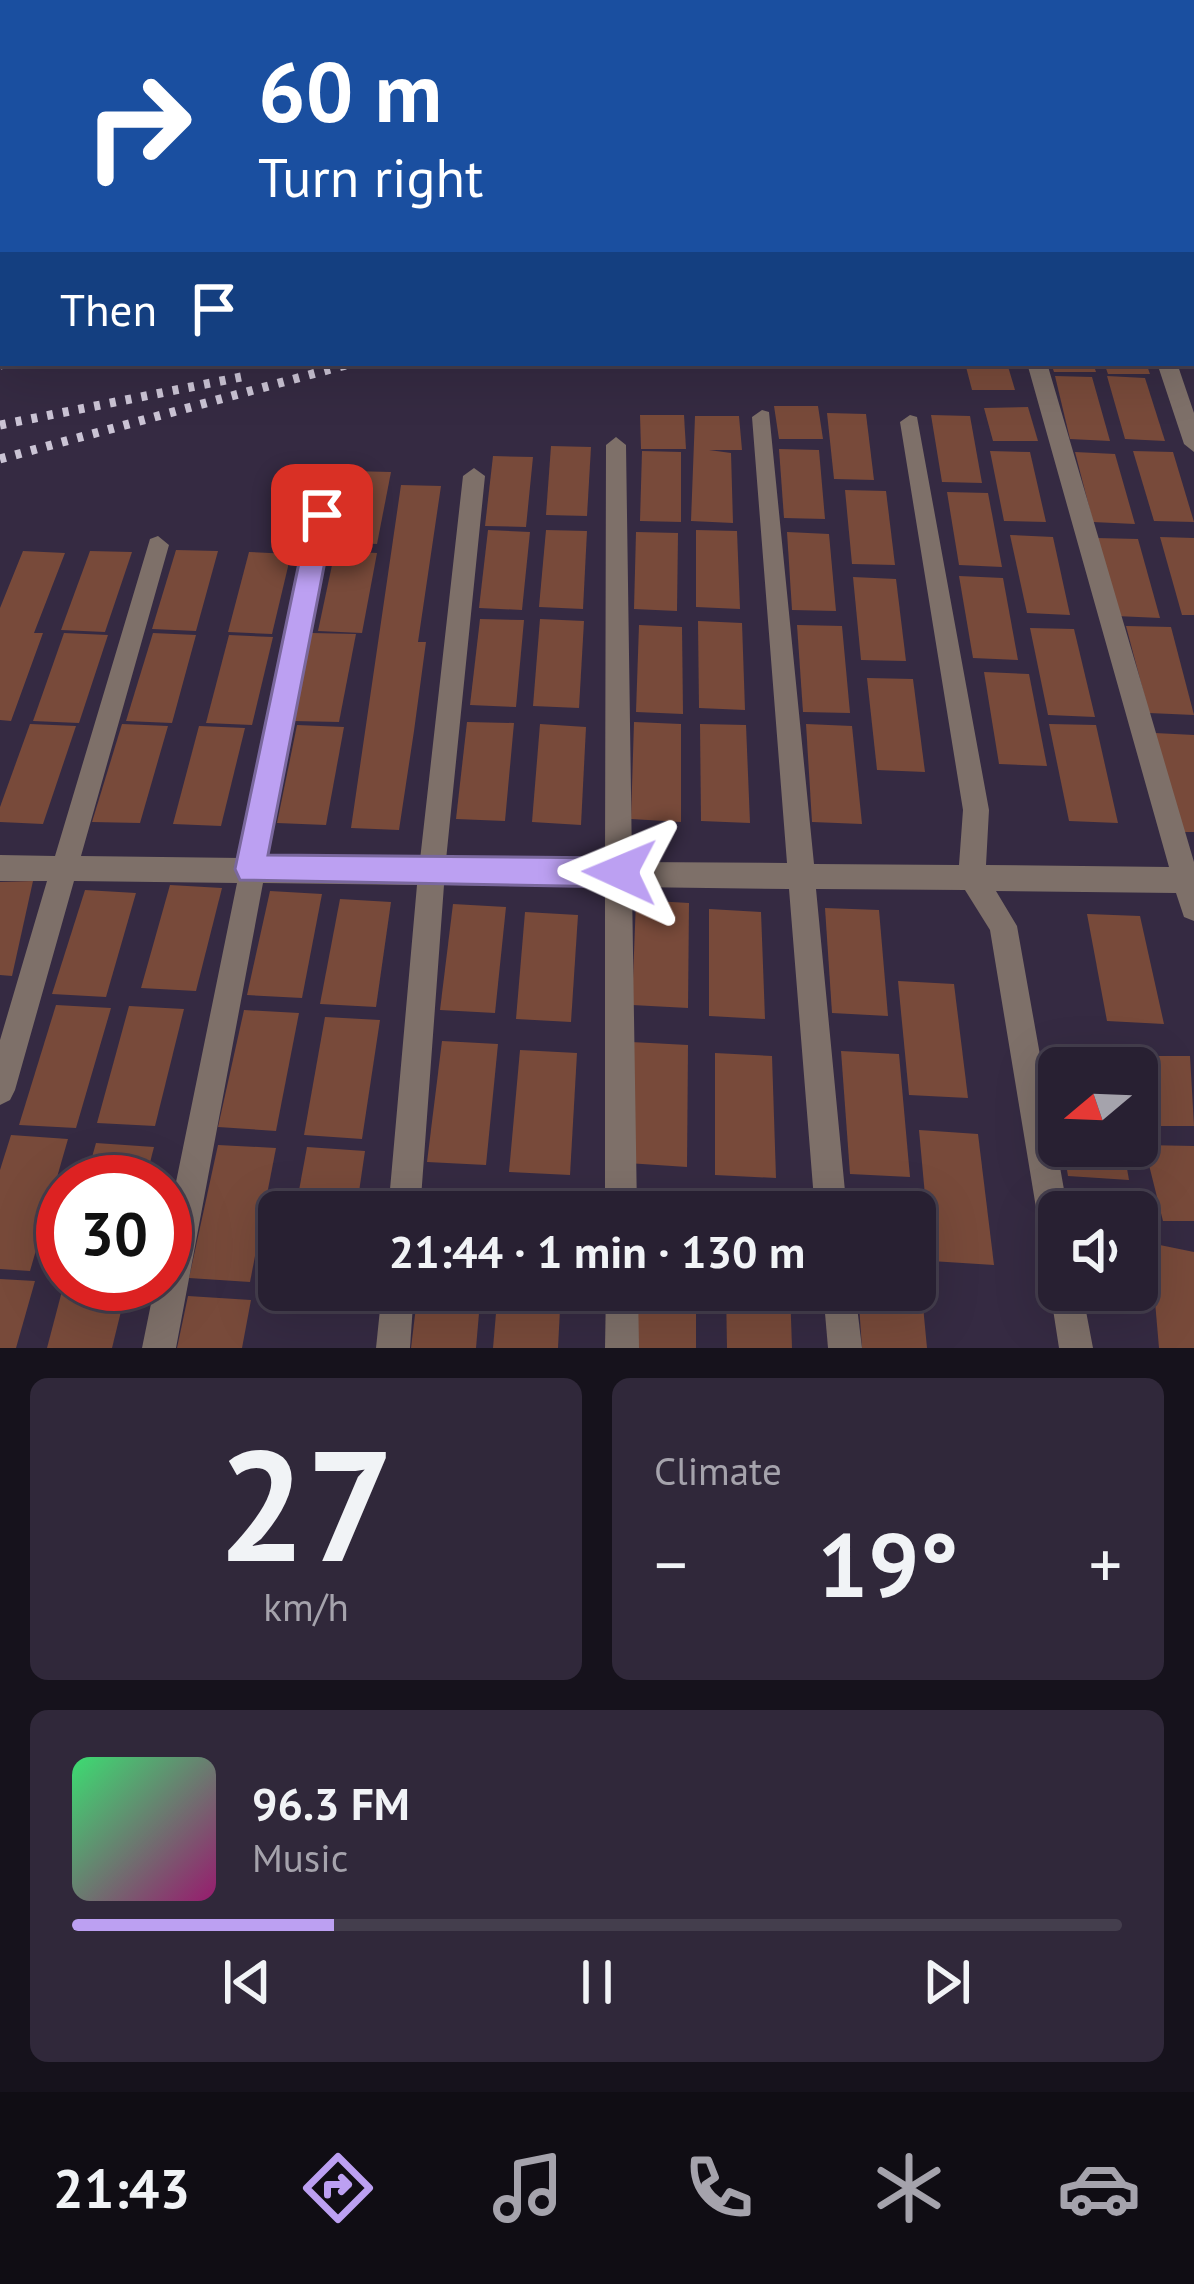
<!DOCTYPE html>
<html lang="en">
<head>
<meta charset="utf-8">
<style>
	:root { --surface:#282032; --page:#30283a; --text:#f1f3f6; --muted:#a5a3ac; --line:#443e4d; --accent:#bca0f2 }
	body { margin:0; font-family:"PT Sans",sans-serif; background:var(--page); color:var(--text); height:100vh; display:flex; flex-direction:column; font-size:45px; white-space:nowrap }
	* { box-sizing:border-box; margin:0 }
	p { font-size:39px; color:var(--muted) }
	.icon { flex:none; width:66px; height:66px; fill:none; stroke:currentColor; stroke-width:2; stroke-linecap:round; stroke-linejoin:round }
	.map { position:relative; height:1348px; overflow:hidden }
	.panel { display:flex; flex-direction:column; gap:30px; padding:30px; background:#16121c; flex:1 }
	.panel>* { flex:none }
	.hud { position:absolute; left:0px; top:0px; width:1194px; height:366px; box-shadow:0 12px 48px #0002,0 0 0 3px var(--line); background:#1a4fa0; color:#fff; overflow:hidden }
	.needle { width:78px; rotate:251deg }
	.tools { position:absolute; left:1038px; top:1047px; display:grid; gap:24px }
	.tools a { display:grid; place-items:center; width:120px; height:120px; border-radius:18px; background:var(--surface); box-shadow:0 12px 48px #0002,0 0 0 3px var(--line); font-size:60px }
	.speed { position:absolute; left:36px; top:1155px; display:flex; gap:24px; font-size:60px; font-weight:700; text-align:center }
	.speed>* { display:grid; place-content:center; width:156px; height:156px; border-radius:50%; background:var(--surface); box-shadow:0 12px 48px #0002,0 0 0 3px var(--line); line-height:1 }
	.speed .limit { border:18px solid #d22; background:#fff; color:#111 }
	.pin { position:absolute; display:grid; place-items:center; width:102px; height:102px; color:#fff; margin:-51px; border-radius:24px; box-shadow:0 6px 18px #0006 }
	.me { position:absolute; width:132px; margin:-66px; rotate:271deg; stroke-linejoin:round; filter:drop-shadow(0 0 9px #0008) }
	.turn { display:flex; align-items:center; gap:42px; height:252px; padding:0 60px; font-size:54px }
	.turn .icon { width:156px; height:156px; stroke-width:2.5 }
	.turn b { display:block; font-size:84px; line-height:102px }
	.then { display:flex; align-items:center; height:114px; padding:0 60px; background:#0003; gap:24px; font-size:45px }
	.big { font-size:90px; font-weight:700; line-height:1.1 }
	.panel .widget { flex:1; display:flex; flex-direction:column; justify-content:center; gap:18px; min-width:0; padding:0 42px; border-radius:18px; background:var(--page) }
	.panel .dial { align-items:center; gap:0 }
	.dial b { font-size:156px; line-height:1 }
	.song { display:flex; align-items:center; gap:36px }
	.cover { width:144px; height:144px; border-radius:18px; background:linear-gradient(135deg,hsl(140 70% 55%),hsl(320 70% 35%)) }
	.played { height:12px; border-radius:6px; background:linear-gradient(90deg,var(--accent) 25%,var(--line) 25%) }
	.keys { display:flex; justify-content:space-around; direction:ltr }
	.heat { display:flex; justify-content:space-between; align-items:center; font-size:66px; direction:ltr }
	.panel .tiles { flex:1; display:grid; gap:30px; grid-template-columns:1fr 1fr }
	.widget:last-child { grid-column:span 2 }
	.trip { position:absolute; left:258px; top:1191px; width:678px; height:120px; border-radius:18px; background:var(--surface); box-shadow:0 12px 48px #0002,0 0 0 3px var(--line); font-weight:700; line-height:120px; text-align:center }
	.menu { display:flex; height:192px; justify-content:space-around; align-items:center; background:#100d14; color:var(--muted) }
	.menu .icon { width:84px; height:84px }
	.menu .on { color:var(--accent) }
	.menu b { font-size:54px; color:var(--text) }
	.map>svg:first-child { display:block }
</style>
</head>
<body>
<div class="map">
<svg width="1194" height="1348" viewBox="0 0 1194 1348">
	<rect width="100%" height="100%" fill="#352a42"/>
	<g fill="#784a3a">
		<polygon points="965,363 1007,363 1015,390 972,390"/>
		<polygon points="1051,363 1093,363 1096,372 1054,372"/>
		<polygon points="1104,363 1146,363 1150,374 1108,374"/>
		<polygon points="1055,376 1092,377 1110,441 1070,439"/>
		<polygon points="1107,376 1145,378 1165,441 1125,439"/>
		<polygon points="774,406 818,406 823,439 779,439"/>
		<polygon points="1028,407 1038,441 993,441 984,408"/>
		<polygon points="827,413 866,414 874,480 834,479"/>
		<polygon points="640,415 684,415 686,449 641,449"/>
		<polygon points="931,415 970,416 982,483 942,482"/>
		<polygon points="695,416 739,416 742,450 709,450 731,453 733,523 691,521"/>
		<polygon points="551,446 591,447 587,516 546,515"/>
		<polygon points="779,449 819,450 825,519 784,518"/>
		<polygon points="642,451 681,452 681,522 640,521"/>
		<polygon points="990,451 1030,452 1046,522 1004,521"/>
		<polygon points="1133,451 1173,452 1194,522 1154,521"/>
		<polygon points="1075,452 1115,454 1135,524 1093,522"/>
		<polygon points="493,456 533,457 526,527 485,526"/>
		<polygon points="351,471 391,472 377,544 335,542"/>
		<polygon points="401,485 441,486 418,642 426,642 414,731 399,830 351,828"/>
		<polygon points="845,490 886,491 895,565 852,564"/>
		<polygon points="947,492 988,493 1002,567 959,565"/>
		<polygon points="488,530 530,532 522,610 479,608"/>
		<polygon points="546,530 587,531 583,609 539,607"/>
		<polygon points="696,530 737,531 740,609 696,607"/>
		<polygon points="636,532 678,533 677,611 634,609"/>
		<polygon points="787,532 829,534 836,611 792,610"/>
		<polygon points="1010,535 1053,537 1070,615 1027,613"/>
		<polygon points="1160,537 1194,538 1194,615 1182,615"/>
		<polygon points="1096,538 1138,539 1160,618 1116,616"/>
		<polygon points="176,550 218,551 196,631 152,629"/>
		<polygon points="23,551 65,553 34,633 43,633 11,721 0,720 0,608"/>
		<polygon points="90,551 132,552 105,632 61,630"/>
		<polygon points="335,551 377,553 362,633 318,631"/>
		<polygon points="249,552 291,554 272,634 228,632"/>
		<polygon points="959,576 1003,578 1018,660 973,658"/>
		<polygon points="853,577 896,579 906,661 861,660"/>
		<polygon points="480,619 524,620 516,707 470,705"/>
		<polygon points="540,619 584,621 579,708 533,706"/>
		<polygon points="698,621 742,623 745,710 699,708"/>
		<polygon points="639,625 682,627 683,714 636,712"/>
		<polygon points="797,625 842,626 850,713 803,712"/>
		<polygon points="1126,626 1171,627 1194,715 1149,713"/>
		<polygon points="1030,628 1074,629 1095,717 1048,715"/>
		<polygon points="64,633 108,635 79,723 33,721"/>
		<polygon points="153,633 196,635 172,723 126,721"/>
		<polygon points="312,633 356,634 339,722 293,721"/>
		<polygon points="229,635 273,637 252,725 206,723"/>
		<polygon points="984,672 1029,674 1047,766 999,764"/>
		<polygon points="867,678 913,679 925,772 877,770"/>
		<polygon points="467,722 514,723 505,821 456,819"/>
		<polygon points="634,722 681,724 681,822 631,819"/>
		<polygon points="30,724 76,726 43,824 0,822 0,807"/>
		<polygon points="122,724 168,726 140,823 92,822"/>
		<polygon points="540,724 586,727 581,825 532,822"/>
		<polygon points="700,724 746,725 750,823 701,821"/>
		<polygon points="806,724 852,726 862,824 812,822"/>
		<polygon points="1049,724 1096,725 1118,823 1069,821"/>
		<polygon points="297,725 344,727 326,825 277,823"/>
		<polygon points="199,726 245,728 221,826 173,824"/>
		<polygon points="1155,733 1194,735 1194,832 1180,832"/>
		<polygon points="33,881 12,976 0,975 0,882"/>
		<polygon points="170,885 222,888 196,991 141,988"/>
		<polygon points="85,890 136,893 106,997 52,994"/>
		<polygon points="270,891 322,894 302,998 247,995"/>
		<polygon points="340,899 391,902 376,1007 320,1004"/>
		<polygon points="636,900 689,903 688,1008 632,1005"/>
		<polygon points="453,904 506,907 495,1013 440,1010"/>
		<polygon points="825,908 879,910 888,1016 832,1013"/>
		<polygon points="709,909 761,912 765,1019 709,1016"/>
		<polygon points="525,912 578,915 571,1022 516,1019"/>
		<polygon points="1087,914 1140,916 1164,1024 1107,1021"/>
		<polygon points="898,981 954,984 968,1098 909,1095"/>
		<polygon points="56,1005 111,1008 76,1128 19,1125"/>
		<polygon points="129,1006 184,1009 155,1126 97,1123"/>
		<polygon points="244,1010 299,1013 276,1131 218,1127"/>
		<polygon points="325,1017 380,1020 362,1139 304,1135"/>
		<polygon points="442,1041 498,1044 486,1165 427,1162"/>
		<polygon points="631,1042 688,1045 687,1167 627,1163"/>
		<polygon points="520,1050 577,1053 570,1175 509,1172"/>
		<polygon points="841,1051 899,1054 910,1177 850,1174"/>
		<polygon points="715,1053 772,1056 776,1178 715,1175"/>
		<polygon points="1049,1054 1106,1057 1109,1068 1059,1068 1056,1103"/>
		<polygon points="1127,1056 1190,1056 1194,1126 1145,1126 1137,1068 1130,1068"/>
		<polygon points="919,1130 978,1134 994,1265 931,1261"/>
		<polygon points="11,1135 68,1139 30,1271 0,1269 0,1170"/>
		<polygon points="96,1143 154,1147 145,1182 85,1182"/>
		<polygon points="218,1145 276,1148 250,1282 189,1278"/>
		<polygon points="1144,1145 1194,1146 1194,1221 1163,1221"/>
		<polygon points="1063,1146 1123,1146 1129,1180 1068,1176"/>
		<polygon points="307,1147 365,1151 356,1212 295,1212"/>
		<polygon points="1150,1243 1194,1252 1194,1348 1159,1348"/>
		<polygon points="918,1253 927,1348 862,1348 858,1290 915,1290"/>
		<polygon points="0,1279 35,1281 16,1348 0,1348"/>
		<polygon points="418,1290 481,1290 476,1348 411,1348"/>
		<polygon points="498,1290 561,1290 558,1348 493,1348"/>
		<polygon points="633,1290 696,1290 696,1348 632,1348"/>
		<polygon points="726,1290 790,1290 792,1348 727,1348"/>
		<polygon points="62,1291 125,1295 112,1348 47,1348"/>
		<polygon points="188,1296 251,1300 242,1348 177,1348"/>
	</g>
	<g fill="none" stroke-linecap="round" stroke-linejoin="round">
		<polygon fill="#7e7069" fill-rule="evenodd" points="3,31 3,41 0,42 0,32"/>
		<g fill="#7e7069" fill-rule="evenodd">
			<rect x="5" y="0" width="14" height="3"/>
			<rect x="235" y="0" width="14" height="3"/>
			<polygon points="331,0 345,0 346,3 332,3"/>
			<polygon points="434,0 448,0 449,3 435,3"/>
			<polygon points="570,0 584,0 586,3 572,3"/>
			<polygon points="1090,0 1105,0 1107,3 1092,3"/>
			<polygon points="1191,8 1194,8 1194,20 1191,19"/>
			<polygon points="3,214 3,282 1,282 0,215"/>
			<polygon points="1027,363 1047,363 1194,862 1194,921 1184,917 1176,893 996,891 1017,926 1068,1212 1059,1212 1059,1266 1048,1261 1043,1250 990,930 965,890 816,889 847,1212 815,1212 789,889 632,887 637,1212 605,1212 605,887 444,885 420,1212 388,1212 417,885 263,883 176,1348 142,1348 155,1284 165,1284 165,1236 237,883 74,881 15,1090 10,1100 0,1105 0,1040 47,881 0,881 0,855 55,856 150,539 158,536 169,545 81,856 242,858 311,515 322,507 333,515 268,858 420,860 463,476 474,468 485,476 446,860 605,861 606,445 616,437 626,445 632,862 787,863 752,417 762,410 769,412 814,864 959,865 963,810 900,422 910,415 917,417 989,810 986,865 1169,867"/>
			<polygon points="1157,363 1177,363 1194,413 1194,452 1184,444"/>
			<polygon points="1059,1277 1059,1290 1082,1290 1093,1348 1059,1348 1050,1290"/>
			<polygon points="382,1290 414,1290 410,1348 376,1348"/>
			<polygon points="606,1290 638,1290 639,1348 605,1348"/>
			<polygon points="823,1290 855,1290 862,1348 828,1348"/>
		</g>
		<g fill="#7e7069" fill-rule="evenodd">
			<rect x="1191" y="109" width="3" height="10"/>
			<polygon points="3,269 3,281 0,282 0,270"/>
		</g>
		<g stroke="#cbc4d5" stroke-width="9" stroke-dasharray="6 10" stroke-linecap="butt">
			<polyline points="0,365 9,363"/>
			<polyline points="0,425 241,377"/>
			<polyline points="0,459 353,363"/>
		</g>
	</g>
	<polygon fill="#bca0f2" stroke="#7a689d" stroke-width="3" points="322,506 334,515 268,855 620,858 631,862 635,872 631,883 620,887 240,880 235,869 309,515"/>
</svg>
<div class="tools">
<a><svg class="needle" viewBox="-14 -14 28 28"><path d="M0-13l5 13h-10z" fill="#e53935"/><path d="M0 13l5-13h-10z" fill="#a5a3ac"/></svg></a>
<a><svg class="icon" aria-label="sound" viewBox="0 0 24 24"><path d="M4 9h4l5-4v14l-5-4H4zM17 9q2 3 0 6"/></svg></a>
</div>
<div class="speed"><div class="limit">30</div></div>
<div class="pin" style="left:322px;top:515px;background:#d93025"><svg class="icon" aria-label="arrive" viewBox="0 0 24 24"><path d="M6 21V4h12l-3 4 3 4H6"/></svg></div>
<svg class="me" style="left:620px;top:872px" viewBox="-20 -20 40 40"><path d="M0-17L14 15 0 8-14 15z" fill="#bca0f2" stroke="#fff" stroke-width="4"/></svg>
<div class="trip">21:44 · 1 min · 130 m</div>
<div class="hud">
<div class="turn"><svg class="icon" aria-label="right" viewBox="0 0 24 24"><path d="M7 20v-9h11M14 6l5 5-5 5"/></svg><div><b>60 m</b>Turn right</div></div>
<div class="then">Then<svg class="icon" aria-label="arrive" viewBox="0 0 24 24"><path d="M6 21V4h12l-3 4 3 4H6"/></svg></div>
</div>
</div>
<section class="panel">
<div class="tiles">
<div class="widget dial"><b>27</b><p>km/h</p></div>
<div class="widget"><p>Climate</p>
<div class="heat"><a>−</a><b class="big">19°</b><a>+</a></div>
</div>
<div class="widget">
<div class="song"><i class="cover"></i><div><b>96.3 FM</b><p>Music</p></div></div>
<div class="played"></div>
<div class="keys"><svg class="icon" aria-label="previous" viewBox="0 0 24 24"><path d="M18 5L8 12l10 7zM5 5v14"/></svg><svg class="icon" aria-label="pause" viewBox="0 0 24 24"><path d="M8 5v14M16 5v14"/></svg><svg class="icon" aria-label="next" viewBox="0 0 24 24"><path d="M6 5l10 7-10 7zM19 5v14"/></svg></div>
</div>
</div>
</section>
<nav class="menu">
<b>21:43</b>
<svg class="icon on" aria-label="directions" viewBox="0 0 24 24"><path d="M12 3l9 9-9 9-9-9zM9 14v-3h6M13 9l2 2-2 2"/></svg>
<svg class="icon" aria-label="music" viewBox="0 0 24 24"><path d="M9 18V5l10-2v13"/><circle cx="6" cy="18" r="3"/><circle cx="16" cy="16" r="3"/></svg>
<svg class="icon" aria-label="phone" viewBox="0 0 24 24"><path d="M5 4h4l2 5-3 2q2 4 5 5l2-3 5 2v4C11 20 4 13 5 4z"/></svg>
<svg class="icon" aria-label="climate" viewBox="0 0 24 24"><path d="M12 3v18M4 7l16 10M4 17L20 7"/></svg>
<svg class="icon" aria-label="car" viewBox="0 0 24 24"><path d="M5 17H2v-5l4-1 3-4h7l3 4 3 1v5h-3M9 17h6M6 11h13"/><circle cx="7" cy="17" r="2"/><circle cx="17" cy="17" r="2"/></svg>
</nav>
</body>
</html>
